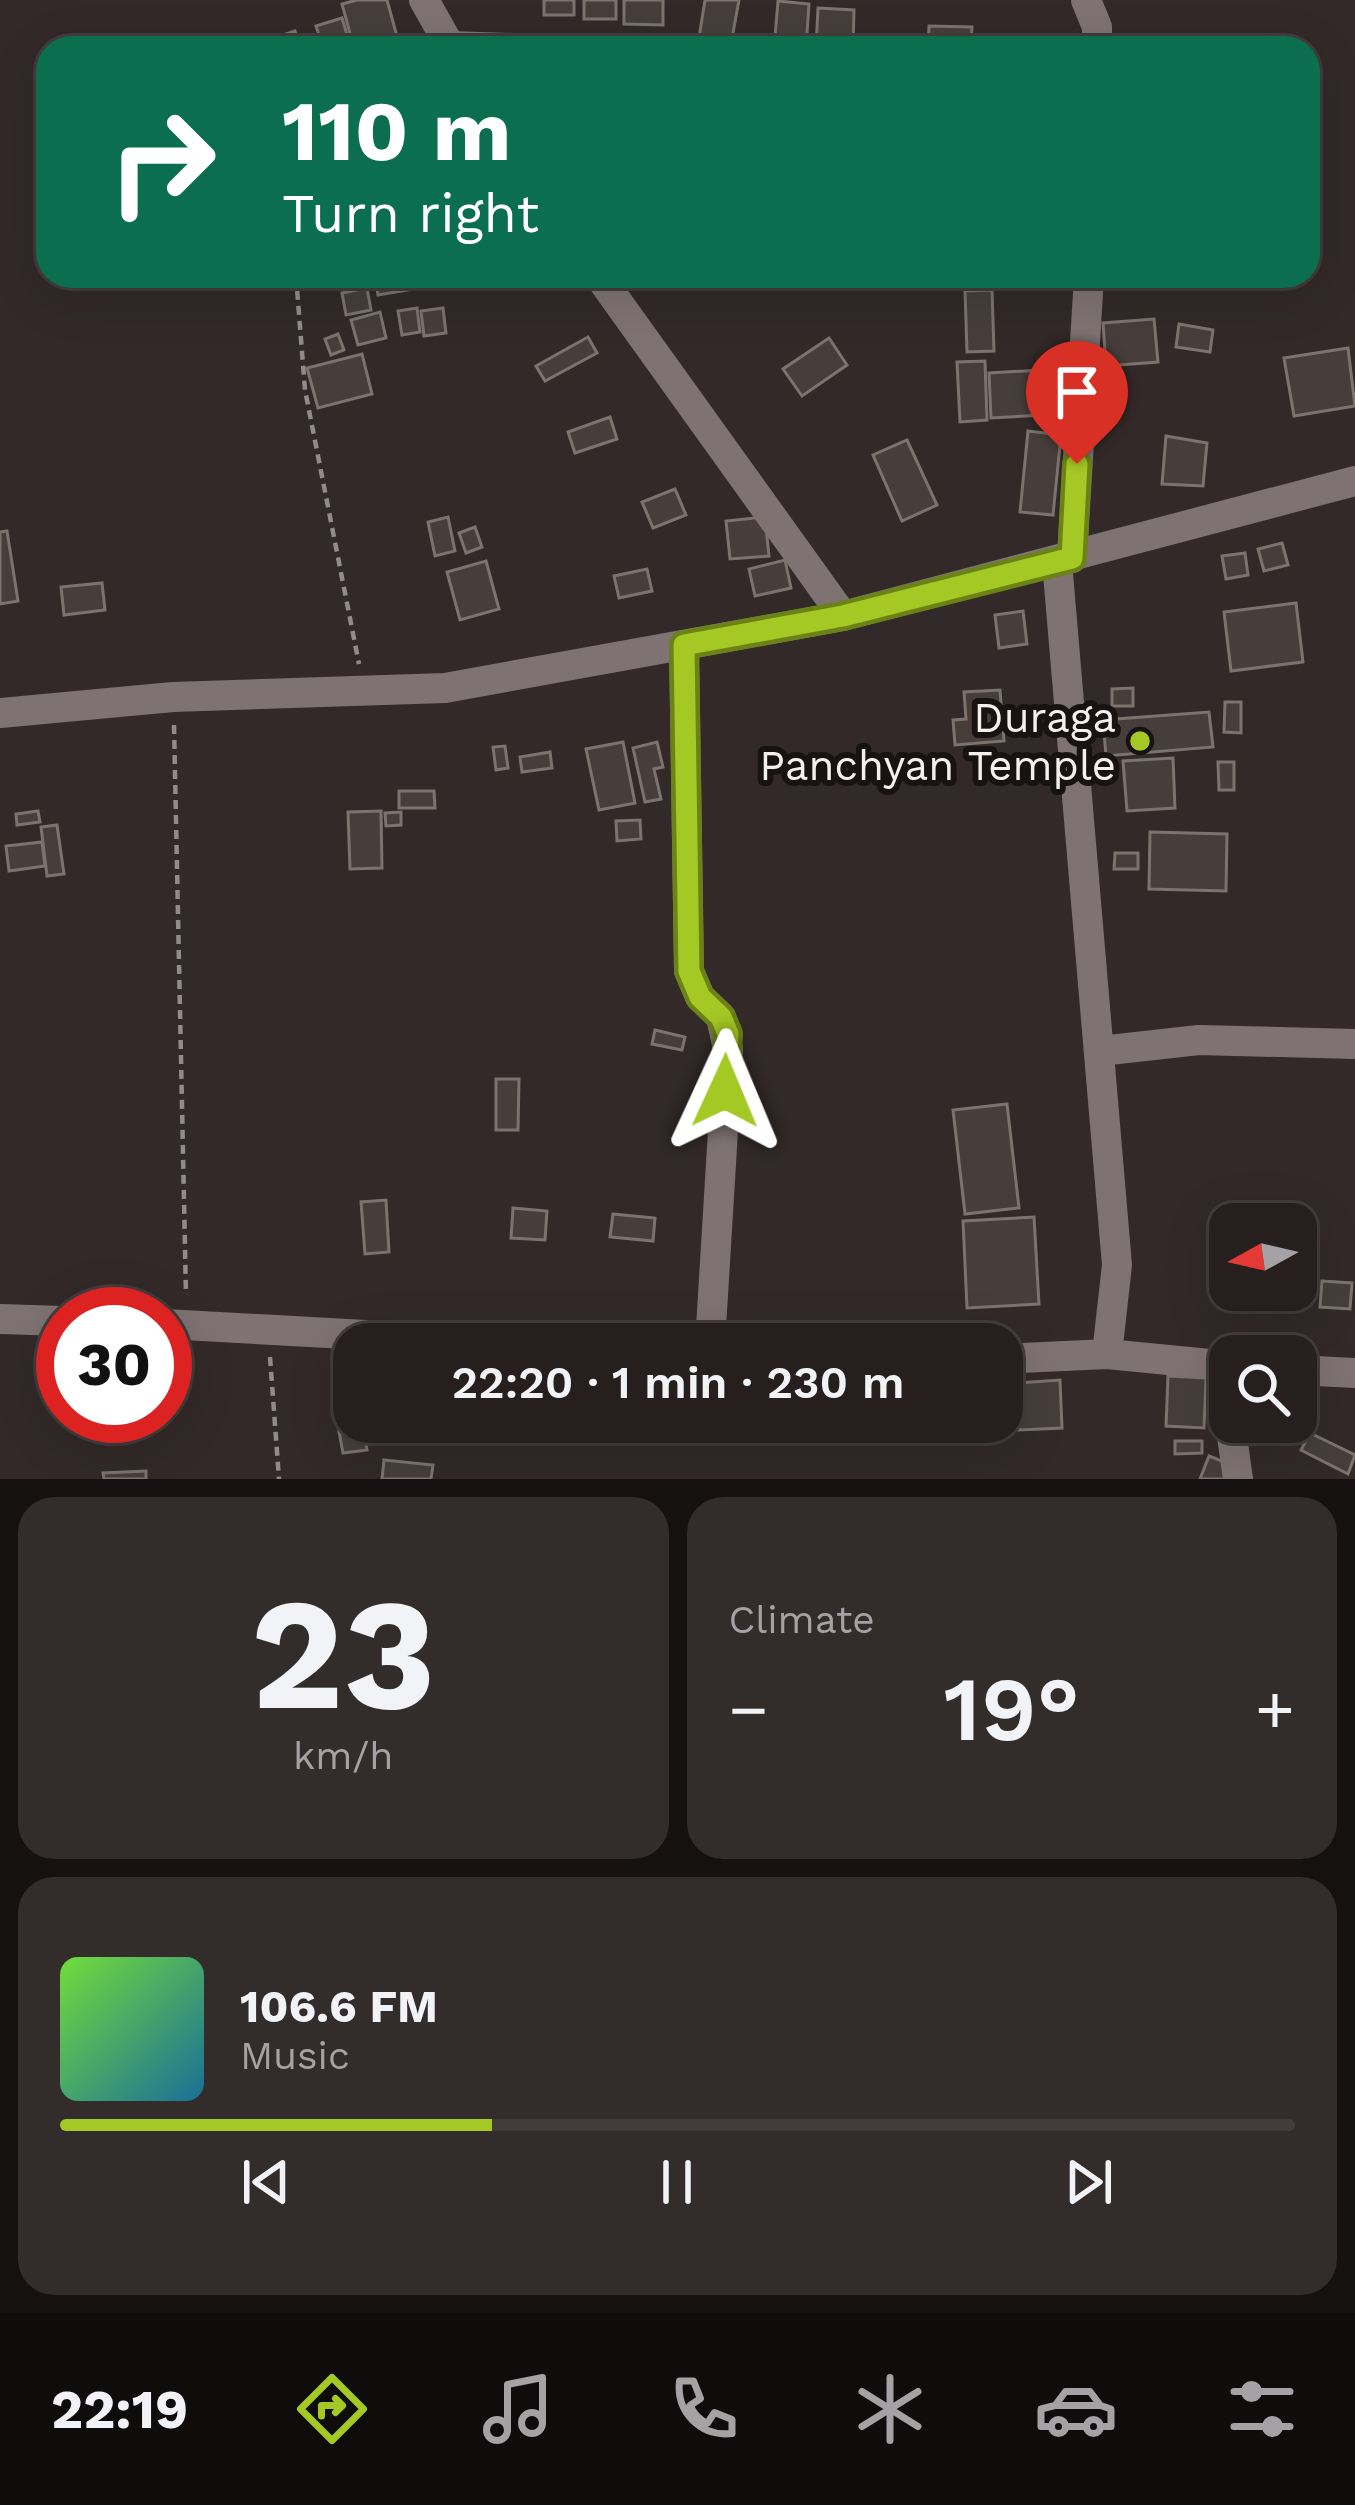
<!DOCTYPE html>
<html lang="en">
<head>
<meta charset="utf-8">
<style>
	:root { --surface:#261f1e; --page:#322c2b; --text:#f1f3f6; --muted:#a4a2a4; --line:#423d3c; --accent:#a4c824 }
	body { margin:0; font-family:"Work Sans",sans-serif; background:var(--page); color:var(--text); height:100vh; display:flex; flex-direction:column; font-size:45px; white-space:nowrap }
	* { box-sizing:border-box; margin:0 }
	p { font-size:39px; color:var(--muted) }
	.icon { flex:none; width:66px; height:66px; fill:none; stroke:currentColor; stroke-width:2; stroke-linecap:round; stroke-linejoin:round }
	.map { position:relative; height:1479px; overflow:hidden }
	.side { display:flex; flex-direction:column; gap:18px; padding:18px; background:#151110; flex:1 }
	.side>* { flex:none }
	.hud { position:absolute; left:36px; top:36px; width:1284px; height:252px; border-radius:36px; box-shadow:0 12px 48px #0002,0 0 0 3px var(--line); background:#0b6e4f; color:#fff; overflow:hidden }
	.needle { width:78px; rotate:262deg }
	.tools { position:absolute; left:1209px; top:1203px; display:grid; gap:24px }
	.tools a { display:grid; place-items:center; width:108px; height:108px; border-radius:24px; background:var(--surface); box-shadow:0 12px 48px #0002,0 0 0 3px var(--line); font-size:60px }
	.speed { position:absolute; left:36px; top:1287px; display:flex; gap:24px; font-size:60px; font-weight:700; text-align:center }
	.speed>* { display:grid; place-content:center; width:156px; height:156px; border-radius:50%; background:var(--surface); box-shadow:0 12px 48px #0002,0 0 0 3px var(--line); line-height:1 }
	.speed .limit { border:18px solid #d22; background:#fff; color:#111 }
	.pin { position:absolute; display:grid; place-items:center; width:102px; height:102px; color:#fff; margin:-123px -51px; border-radius:50% 50% 50% 0; rotate:-45deg; box-shadow:0 0 12px #0007 }
	.pin .icon { rotate:45deg }
	.me { position:absolute; width:132px; margin:-66px; rotate:1deg; stroke-linejoin:round; filter:drop-shadow(0 0 9px #0008) }
	.turn { display:flex; align-items:center; gap:42px; height:252px; padding:0 48px; font-size:54px }
	.turn .icon { width:156px; height:156px; stroke-width:2.5 }
	.turn b { display:block; font-size:84px; line-height:102px }
	.big { font-size:90px; font-weight:600; line-height:1.1 }
	.side .widget { flex:1; display:flex; flex-direction:column; justify-content:center; gap:18px; min-width:0; padding:0 42px; border-radius:36px; background:var(--page) }
	.side .dial { align-items:center; gap:0 }
	.dial b { font-size:156px; line-height:1 }
	.song { display:flex; align-items:center; gap:36px }
	.cover { width:144px; height:144px; border-radius:18px; background:linear-gradient(135deg,hsl(100 70% 55%),hsl(200 70% 35%)) }
	.played { height:12px; border-radius:6px; background:linear-gradient(90deg,var(--accent) 35%,var(--line) 35%) }
	.keys { display:flex; justify-content:space-around; direction:ltr }
	.heat { display:flex; justify-content:space-between; align-items:center; font-size:66px; direction:ltr }
	.side .tiles { flex:1; display:grid; gap:18px; grid-template-columns:1fr 1fr }
	.widget:last-child { grid-column:span 2 }
	.trip { position:absolute; left:333px; top:1323px; width:690px; height:120px; border-radius:36px; background:var(--surface); box-shadow:0 12px 48px #0002,0 0 0 3px var(--line); font-weight:600; line-height:120px; text-align:center }
	.dock { display:flex; height:192px; justify-content:space-around; align-items:center; background:#0f0c0c; color:var(--muted) }
	.dock .icon { width:84px; height:84px }
	.dock .active { color:var(--accent) }
	.dock b { font-size:54px; color:var(--text) }
	.map>svg:first-child { display:block }
</style>
</head>
<body>
<div class="map">
<svg width="1355" height="1479" viewBox="0 0 1355 1479">
	<rect width="100%" height="100%" fill="#322928"/>
	<g fill="#473e3b" stroke="#7c726e" stroke-width="3">
		<polygon points="357,0 387,0 398,40 354,48 342,4"/>
		<rect x="544" y="0" width="30" height="15"/>
		<rect x="584" y="0" width="32" height="19"/>
		<polygon points="624,0 663,0 663,25 624,24"/>
		<polygon points="705,0 739,0 731,44 699,38"/>
		<polygon points="778,1 809,4 806,48 774,48"/>
		<polygon points="818,8 854,10 853,48 816,48"/>
		<polygon points="342,18 351,48 323,48 316,26"/>
		<polygon points="929,26 972,27 971,48 928,48"/>
		<polygon points="295,31 299,45 281,48 277,37"/>
		<polygon points="375,276 429,276 431,286 378,295"/>
		<polygon points="367,288 371,310 346,315 342,293"/>
		<polygon points="992,290 994,351 967,352 965,291"/>
		<polygon points="417,308 420,332 402,335 398,311"/>
		<polygon points="443,308 446,333 424,336 421,311"/>
		<polygon points="380,312 386,338 358,345 351,320"/>
		<polygon points="1154,319 1158,362 1106,366 1103,323"/>
		<polygon points="1179,324 1213,330 1210,352 1176,347"/>
		<polygon points="338,334 344,350 331,355 325,339"/>
		<polygon points="588,337 597,353 545,381 536,366"/>
		<polygon points="829,338 847,365 802,396 783,369"/>
		<polygon points="1348,348 1355,406 1294,416 1284,358"/>
		<polygon points="362,354 372,394 318,408 307,368"/>
		<polygon points="985,361 987,420 960,422 957,362"/>
		<polygon points="1058,369 1061,414 991,418 989,373"/>
		<polygon points="610,417 617,439 575,453 568,432"/>
		<polygon points="1028,431 1061,435 1053,515 1020,512"/>
		<polygon points="1166,436 1207,443 1203,486 1162,484"/>
		<polygon points="907,440 937,505 902,521 873,455"/>
		<polygon points="675,489 686,515 653,528 642,502"/>
		<polygon points="448,517 455,551 435,556 428,522"/>
		<polygon points="765,517 769,556 730,559 726,521"/>
		<polygon points="475,527 482,547 466,553 459,533"/>
		<polygon points="7,531 18,601 0,604 0,532"/>
		<polygon points="1282,543 1288,565 1264,571 1258,549"/>
		<polygon points="1245,553 1248,575 1226,579 1222,556"/>
		<polygon points="785,560 791,588 755,596 749,569"/>
		<polygon points="486,561 499,609 460,620 447,572"/>
		<polygon points="647,569 652,591 619,598 614,576"/>
		<polygon points="102,583 105,610 64,615 61,587"/>
		<polygon points="1296,603 1303,662 1231,671 1224,612"/>
		<polygon points="1023,611 1027,644 999,648 995,615"/>
		<polygon points="1133,688 1133,706 1112,706 1112,689"/>
		<polygon points="1000,690 1004,741 955,745 953,720 966,719 964,692"/>
		<polygon points="1225,702 1241,702 1241,733 1224,732"/>
		<polygon points="1209,712 1213,747 1106,756 1103,720"/>
		<polygon points="623,742 635,803 599,810 586,749"/>
		<polygon points="657,742 663,767 654,769 661,799 645,802 633,748"/>
		<polygon points="505,746 508,768 496,770 493,747"/>
		<polygon points="550,752 552,768 522,772 520,757"/>
		<polygon points="1173,758 1175,808 1127,811 1123,761"/>
		<polygon points="1218,762 1234,762 1234,790 1219,790"/>
		<polygon points="399,791 434,791 435,808 399,808"/>
		<polygon points="38,811 40,822 17,825 16,814"/>
		<polygon points="381,811 382,868 350,869 348,812"/>
		<polygon points="401,812 401,825 386,826 385,813"/>
		<polygon points="640,820 641,839 617,841 616,821"/>
		<polygon points="57,825 64,874 47,876 41,827"/>
		<polygon points="1150,832 1227,834 1226,891 1149,889"/>
		<polygon points="42,842 45,866 9,871 6,846"/>
		<polygon points="1115,853 1138,853 1138,869 1114,869"/>
		<polygon points="655,1030 685,1037 682,1050 652,1044"/>
		<polygon points="496,1079 519,1079 518,1130 496,1130"/>
		<polygon points="1007,1104 1019,1208 965,1214 953,1110"/>
		<polygon points="386,1200 389,1252 365,1254 361,1202"/>
		<polygon points="513,1208 547,1211 545,1240 511,1238"/>
		<polygon points="613,1214 655,1218 653,1241 610,1237"/>
		<polygon points="1034,1217 1039,1304 967,1308 963,1221"/>
		<polygon points="1322,1281 1352,1283 1350,1309 1320,1307"/>
		<polygon points="1168,1376 1206,1378 1204,1428 1166,1426"/>
		<polygon points="1060,1380 1062,1428 1019,1430 1017,1383"/>
		<polygon points="1011,1391 1012,1429 989,1430 989,1422 1002,1422 1002,1392"/>
		<polygon points="363,1422 367,1450 343,1453 338,1426"/>
		<polygon points="951,1422 981,1422 982,1437 952,1440"/>
		<polygon points="1310,1433 1355,1455 1348,1474 1301,1450"/>
		<polygon points="1175,1441 1202,1441 1202,1453 1175,1454"/>
		<polygon points="1209,1456 1235,1466 1230,1479 1200,1479"/>
		<polygon points="384,1460 433,1465 431,1479 382,1479"/>
		<polygon points="146,1471 146,1479 104,1479 103,1473"/>
	</g>
	<g fill="none" stroke-linecap="round" stroke-linejoin="round">
		<g stroke="#938b8b" stroke-width="4.5" stroke-dasharray="9 6" stroke-linecap="butt">
			<polyline points="260,38 262,48"/>
			<polyline points="296,276 305,390 359,664"/>
			<polyline points="174,725 186,1295"/>
			<polyline points="270,1357 279,1479"/>
		</g>
		<g stroke="#7e7372" stroke-width="30">
			<polyline points="424,0 451,48"/>
			<polyline points="1086,0 1097,27 1097,48"/>
			<polyline points="450,46 513,48"/>
			<polyline points="599,276 843,616"/>
			<polyline points="1072,558 1089,276"/>
			<polyline points="1057,562 1117,1265 1107,1354"/>
			<polyline points="684,645 689,971 700,997 721,1017 728,1049 710,1344"/>
			<polyline points="0,713 173,697 445,688 843,616 1355,481"/>
			<polyline points="1100,1051 1199,1040 1355,1044"/>
			<polyline points="0,1319 63,1321"/>
			<polyline points="165,1324 529,1344"/>
			<polyline points="1002,1359 1107,1354 1230,1366"/>
			<polyline points="1219,1365 1230,1421"/>
			<polyline points="1296,1370 1355,1373"/>
			<polyline points="1230,1422 1238,1479"/>
		</g>
	</g>
	<g fill="none" stroke-linecap="round" stroke-linejoin="round">
		<defs>
			<polyline id="route" points="725,1091 728,1034 721,1017 700,997 689,971 684,645 843,616 1072,558 1077,464"/>
		</defs>
		<use href="#route" stroke="#6b8217" stroke-width="30"/>
		<use href="#route" stroke="#a4c824" stroke-width="21"/>
	</g>
	<circle fill="#a4c824" stroke="#171313" stroke-width="4.5" cx="1140" cy="741" r="12"/>
	<g text-anchor="middle" dominant-baseline="central" stroke-width="12" stroke-linejoin="round" paint-order="stroke">
		<g font-size="42" fill="#f6efef" stroke="#171313" text-anchor="end">
			<text x="1116" y="717">Duraga<tspan x="1116" dy="48">Panchyan Temple</tspan></text>
		</g>
	</g>
</svg>
<div class="tools">
<a><svg class="needle" viewBox="-14 -14 28 28"><path d="M0-13l5 13h-10z" fill="#e53935"/><path d="M0 13l5-13h-10z" fill="#a4a2a4"/></svg></a>
<a><svg class="icon" aria-label="search" viewBox="0 0 24 24"><circle cx="10" cy="10" r="6"/><path d="M15 15l6 6"/></svg></a>
</div>
<div class="speed"><div class="limit">30</div></div>
<div class="pin" style="left:1077px;top:464px;background:#d93025"><svg class="icon" aria-label="arrive" viewBox="0 0 24 24"><path d="M6 21V4h12l-3 4 3 4H6"/></svg></div>
<svg class="me" style="left:725px;top:1091px" viewBox="-20 -20 40 40"><path d="M0-17L14 15 0 8-14 15z" fill="#a4c824" stroke="#fff" stroke-width="4"/></svg>
<div class="trip">22:20 · 1 min · 230 m</div>
<div class="hud">
<div class="turn"><svg class="icon" aria-label="right" viewBox="0 0 24 24"><path d="M7 20v-9h11M14 6l5 5-5 5"/></svg><div><b>110 m</b>Turn right</div></div>
</div>
</div>
<section class="side">
<div class="tiles">
<div class="widget dial"><b>23</b><p>km/h</p></div>
<div class="widget"><p>Climate</p>
<div class="heat"><a>−</a><b class="big">19°</b><a>+</a></div>
</div>
<div class="widget">
<div class="song"><i class="cover"></i><div><b>106.6 FM</b><p>Music</p></div></div>
<div class="played"></div>
<div class="keys"><svg class="icon" aria-label="previous" viewBox="0 0 24 24"><path d="M18 5L8 12l10 7zM5 5v14"/></svg><svg class="icon" aria-label="pause" viewBox="0 0 24 24"><path d="M8 5v14M16 5v14"/></svg><svg class="icon" aria-label="next" viewBox="0 0 24 24"><path d="M6 5l10 7-10 7zM19 5v14"/></svg></div>
</div>
</div>
</section>
<nav class="dock">
<b>22:19</b>
<svg class="icon active" aria-label="directions" viewBox="0 0 24 24"><path d="M12 3l9 9-9 9-9-9zM9 14v-3h6M13 9l2 2-2 2"/></svg>
<svg class="icon" aria-label="music" viewBox="0 0 24 24"><path d="M9 18V5l10-2v13"/><circle cx="6" cy="18" r="3"/><circle cx="16" cy="16" r="3"/></svg>
<svg class="icon" aria-label="phone" viewBox="0 0 24 24"><path d="M5 4h4l2 5-3 2q2 4 5 5l2-3 5 2v4C11 20 4 13 5 4z"/></svg>
<svg class="icon" aria-label="climate" viewBox="0 0 24 24"><path d="M12 3v18M4 7l16 10M4 17L20 7"/></svg>
<svg class="icon" aria-label="car" viewBox="0 0 24 24"><path d="M5 17H2v-5l4-1 3-4h7l3 4 3 1v5h-3M9 17h6M6 11h13"/><circle cx="7" cy="17" r="2"/><circle cx="17" cy="17" r="2"/></svg>
<svg class="icon" aria-label="filters" viewBox="0 0 24 24"><path d="M4 7h16M4 17h16"/><circle cx="9" cy="7" r="2"/><circle cx="15" cy="17" r="2"/></svg>
</nav>
</body>
</html>
